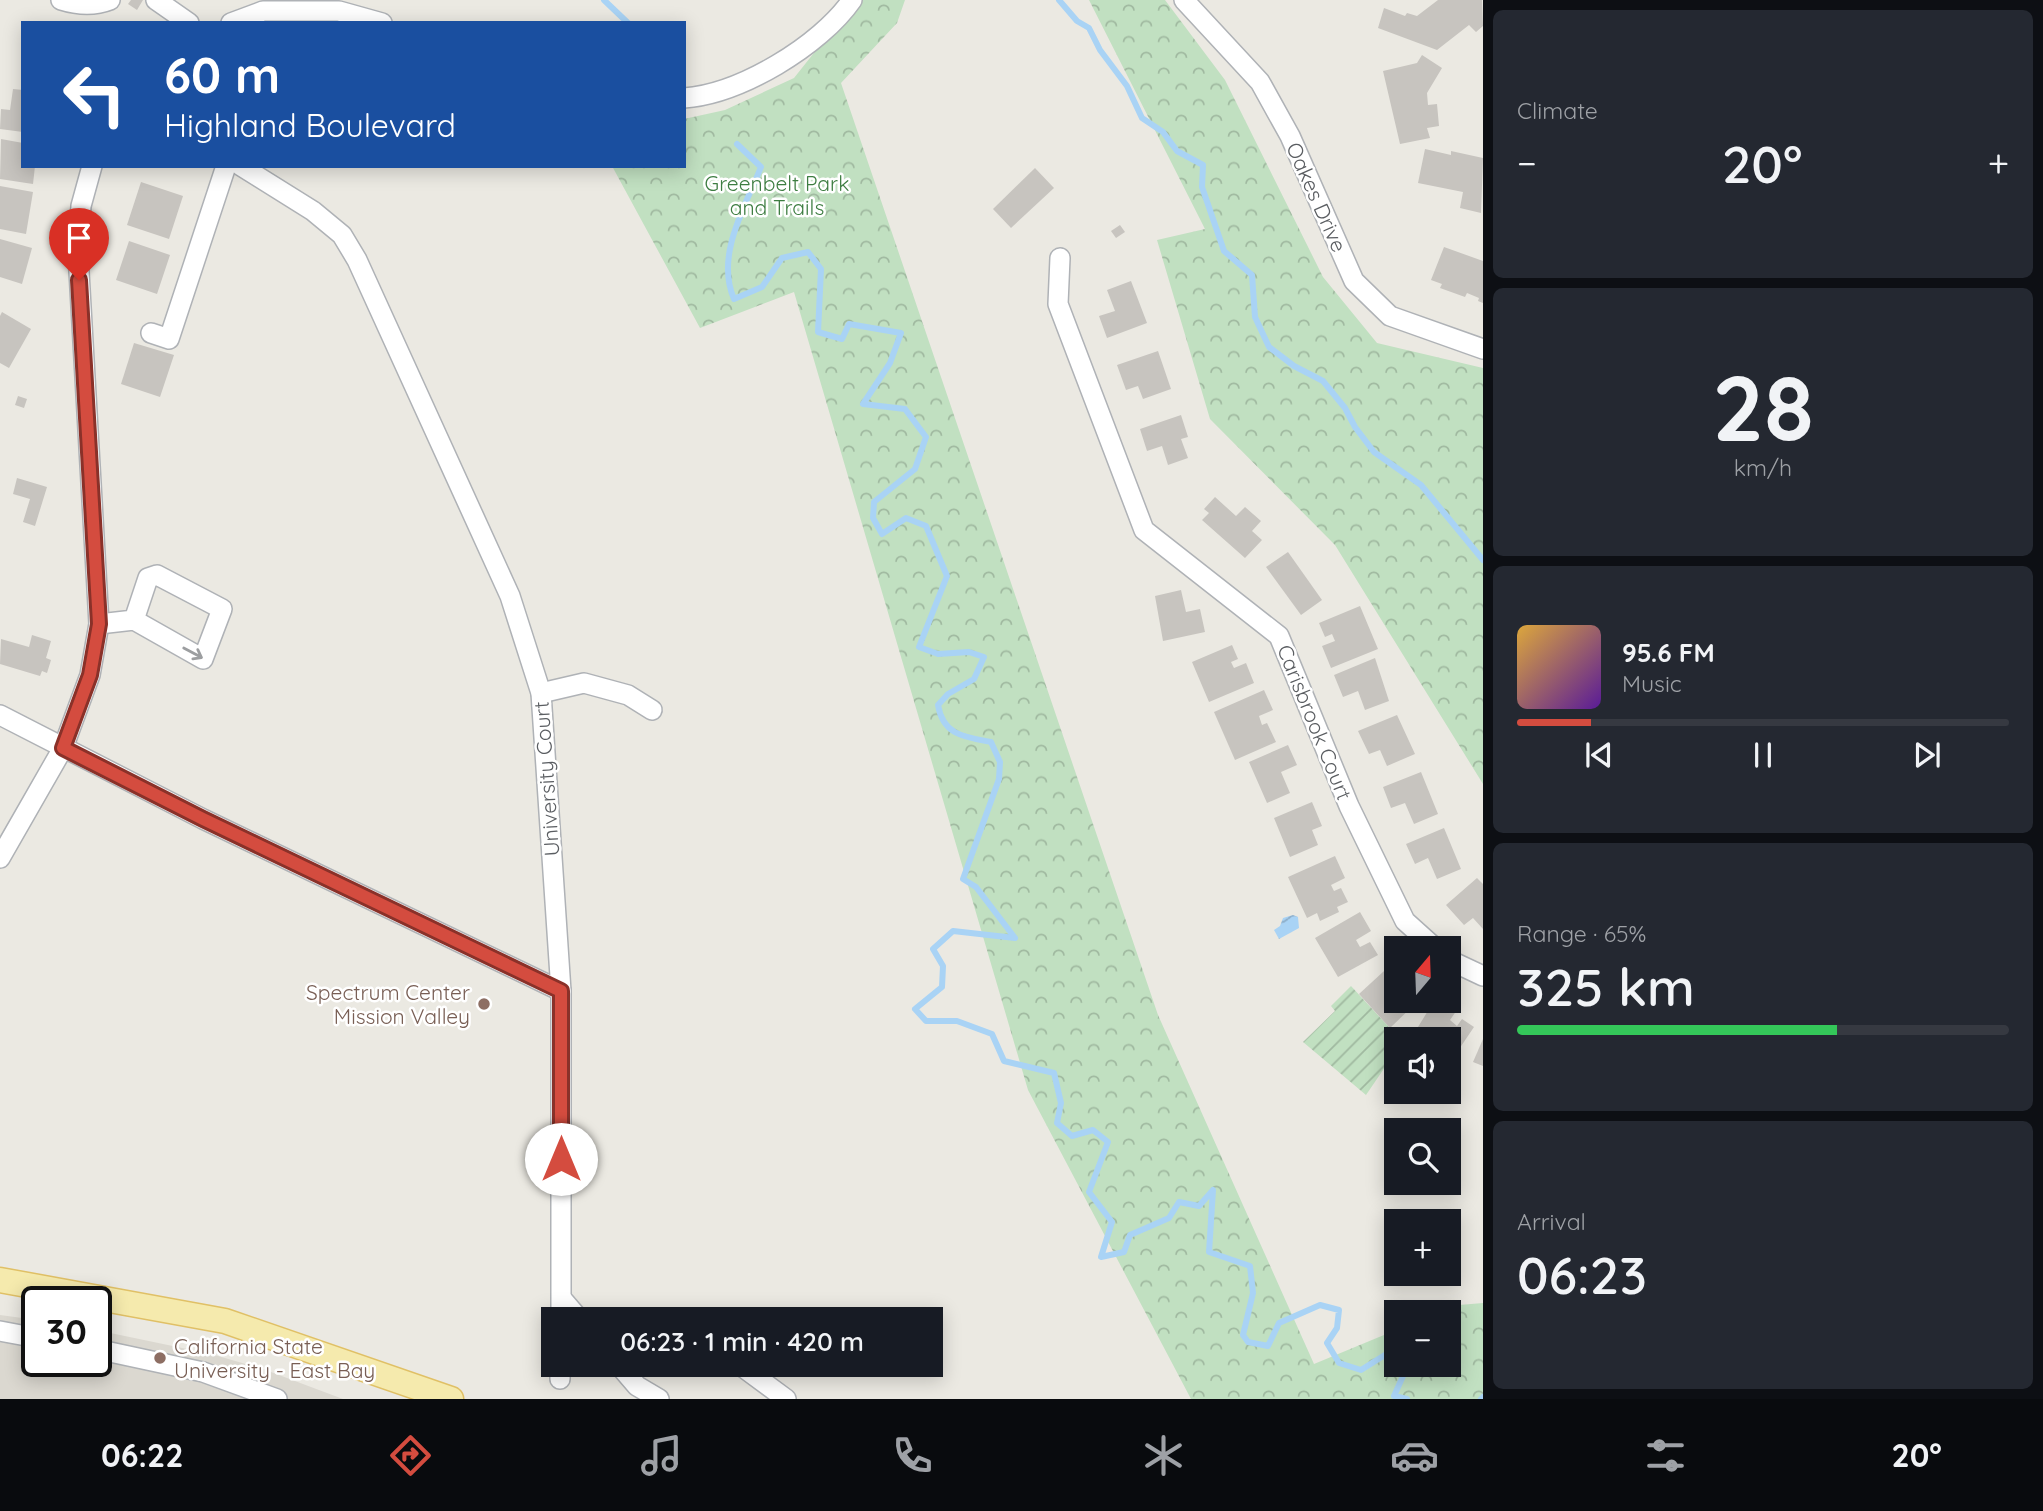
<!DOCTYPE html>
<html lang="en">
<head>
<meta charset="utf-8">
<style>
	:root { --surface:#171b24; --page:#242831; --text:#f1f3f6; --muted:#9ea1a6; --line:#363941; --accent:#d44c3f }
	body { margin:0; font-family:Quicksand,sans-serif; background:var(--page); color:var(--text); height:100vh; display:flex; flex-direction:column; font-size:26px; white-space:nowrap }
	* { box-sizing:border-box; margin:0 }
	p { font-size:23px; color:var(--muted) }
	.icon { flex:none; width:38px; height:38px; fill:none; stroke:currentColor; stroke-width:2; stroke-linecap:round; stroke-linejoin:round }
	.map { position:relative; flex:1; overflow:hidden }
	.panel { display:flex; flex-direction:column; gap:10px; padding:10px; background:#0d0f14; width:560px }
	.panel>* { flex:none }
	.top-card { position:absolute; left:21px; top:21px; width:665px; height:147px; border-radius:0px; box-shadow:0 4px 18px #0003; background:#1a4fa0; color:#fff; overflow:hidden }
	.needle { width:46px; rotate:19deg }
	.buttons { position:absolute; left:1384px; top:936px; display:grid; gap:14px }
	.buttons a { display:grid; place-items:center; width:77px; height:77px; border-radius:0px; background:var(--surface); box-shadow:0 4px 18px #0003; font-size:35px }
	.speed { position:absolute; left:21px; top:1286px; display:flex; gap:14px; font-size:35px; font-weight:700; text-align:center }
	.speed>* { display:grid; place-content:center; width:91px; height:91px; border-radius:50%; background:var(--surface); box-shadow:0 4px 18px #0003; line-height:1 }
	.speed .limit { border:4px solid #111; border-radius:10px; background:#fff; color:#111 }
	.pin { position:absolute; display:grid; place-items:center; width:60px; height:60px; color:#fff; margin:-72px -30px; border-radius:50% 50% 50% 0; rotate:-45deg; box-shadow:0 0 7px #0007 }
	.pin .icon { rotate:45deg }
	.me { position:absolute; width:77px; margin:-38px; rotate:0deg; stroke-linejoin:round; filter:drop-shadow(0 0 5px #0008) }
	.turn { display:flex; align-items:center; gap:24px; height:147px; padding:0 28px; font-size:32px }
	.turn .icon { width:91px; height:91px; stroke-width:2.5 }
	.turn b { display:block; font-size:49px; line-height:60px }
	.big { font-size:52px; font-weight:600; line-height:1.1 }
	.panel .card { flex:1; display:flex; flex-direction:column; justify-content:center; gap:10px; min-width:0; padding:0 24px; border-radius:10px; background:var(--page) }
	.panel .dial { align-items:center; gap:0 }
	.dial b { font-size:91px; line-height:1 }
	.song { display:flex; align-items:center; gap:21px }
	.cover { width:84px; height:84px; border-radius:10px; background:linear-gradient(135deg,hsl(40 70% 55%),hsl(270 70% 35%)) }
	.played { height:7px; border-radius:4px; background:linear-gradient(90deg,var(--accent) 15%,var(--line) 15%) }
	.keys { display:flex; justify-content:space-around; direction:ltr }
	.heat { display:flex; justify-content:space-between; align-items:center; font-size:38px; direction:ltr }
	.charge { height:10px; border-radius:5px; background:linear-gradient(90deg,#34c759 65%,var(--line) 0) }
	.trip { position:absolute; left:541px; top:1307px; width:402px; height:70px; border-radius:0px; background:var(--surface); box-shadow:0 4px 18px #0003; font-weight:600; line-height:70px; text-align:center }
	.menu { display:flex; height:112px; justify-content:space-around; align-items:center; background:#090b0e; color:var(--muted) }
	.menu .icon { width:49px; height:49px }
	.menu .current { color:var(--accent) }
	.menu b { font-size:32px; color:var(--text) }
	main { display:flex; flex:1; min-height:0 }
	.map>svg:first-child { display:block }
</style>
</head>
<body>
<main>
<div class="map">
<svg width="1483" height="1399" viewBox="0 0 1483 1399">
	<defs>
		<pattern id="park-crowns" width="20" height="18" patternUnits="userSpaceOnUse" patternTransform="scale(1.75)"><rect width="20" height="18" fill="#c1e0c1"/><path d="M2 6a3 3 0 1 1 6 0M12 15a3 3 0 1 1 6 0" fill="none" stroke="#a0b9a0"/></pattern>
		<pattern id="garden-furrows" width="10" height="10" patternUnits="userSpaceOnUse" patternTransform="scale(1.75)"><rect width="10" height="10" fill="#c1e0c1"/><path d="M-1 1l2-2M0 10L10 0M9 11l2-2" fill="none" stroke="#a0b9a0"/></pattern>
		<pattern id="water-waves" width="16" height="10" patternUnits="userSpaceOnUse" patternTransform="scale(1.75)"><rect width="16" height="10" fill="#a9d3f5"/><path d="M0 5q4-4 8 0t8 0" fill="none" stroke="#8daeca"/></pattern>
	</defs>
	<rect width="100%" height="100%" fill="#ebe9e2"/>
	<polygon fill="#dbd8d0" points="0,1315 37,1320 37,1362 96,1362 96,1330 211,1354 263,1369 343,1399 0,1399"/>
	<g fill="url(#park-crowns)">
		<polygon points="856,0 905,0 897,23 841,83 1158,1015 1314,1364 1396,1330 1396,1365 1449,1365 1449,1312 1440,1312 1459,1305 1483,1303 1483,1399 1191,1399 1028,1090 794,292 700,328 612,166 684,166 684,119 725,110 794,78"/>
		<polygon points="1089,0 1165,0 1225,80 1323,277 1377,343 1483,368 1483,784 1335,545 1210,419 1157,240 1205,229"/>
	</g>
	<polygon fill="url(#garden-furrows)" points="1351,986 1400,1039 1396,1040 1396,1051 1366,1095 1303,1042 1335,1011 1331,1006"/>
	<polygon fill="url(#water-waves)" points="1293,915 1298,917 1299,928 1279,939 1274,930 1280,926 1283,918"/>
	<g fill="none" stroke-linecap="round" stroke-linejoin="round">
		<g stroke="#a9d3f5" stroke-width="6">
			<polyline points="604,0 628,23"/>
			<polyline points="1059,0 1077,21 1089,28 1100,50 1127,86 1142,118 1163,132 1177,151 1203,165 1202,187 1224,251 1252,275 1255,317 1269,347 1294,366 1323,381 1345,408 1355,427 1374,452 1421,485 1483,560"/>
			<path d="M 737,144 L 761,167 C 745,207 715,256 734,299 L 762,287 L 782,258 L 808,252 L 821,269 L 818,332 L 842,339 L 849,324 L 901,333 L 890,363 L 863,404 L 905,409 L 926,437 L 915,469 L 874,502 L 873,518 L 882,534 L 906,518 L 926,526 L 947,576 L 919,647 L 938,654 L 969,652 L 984,657 L 974,679 L 948,694 L 938,705 C 943,735 964,737 991,742 L 1000,762 L 999,779 L 963,879 L 976,887 L 1015,938 L 953,931 L 933,949 L 943,966 L 942,987 L 915,1009 L 926,1021 L 957,1021 L 992,1034 L 1004,1061 L 1054,1073 L 1061,1103 L 1057,1123 L 1072,1136 L 1093,1130 L 1108,1142 L 1089,1192 L 1112,1222 L 1101,1257 L 1124,1252 L 1130,1235 L 1169,1218 L 1179,1202 L 1199,1206 L 1213,1190 L 1209,1252 L 1250,1266 L 1253,1293 L 1243,1335 L 1248,1342 L 1268,1346 L 1279,1323 L 1320,1305 L 1339,1310 L 1337,1328 L 1327,1343 L 1339,1363 L 1361,1370 L 1396,1348"/>
			<polyline points="1407,1399 1394,1396 1408,1365"/>
			<polyline points="1481,1399 1483,1397"/>
		</g>
	</g>
	<g fill="#c7c4bf">
		<polygon points="131,0 143,0 137,10 128,4"/>
		<polygon points="1438,0 1482,0 1483,26 1476,32 1469,25 1437,50 1378,28 1384,8 1405,16 1407,13 1417,16"/>
		<polygon points="1422,55 1442,68 1427,93 1428,105 1437,104 1439,126 1427,128 1430,138 1400,144 1383,71 1417,63"/>
		<polygon points="13,89 23,90 23,132 0,129 1,109 10,110"/>
		<polygon points="1,139 23,143 23,166 35,166 33,184 0,179"/>
		<polygon points="1425,149 1451,155 1451,151 1483,158 1481,213 1460,208 1463,192 1418,183"/>
		<polygon points="1035,168 1054,188 1011,228 993,209"/>
		<polygon points="141,182 183,196 169,239 127,225"/>
		<polygon points="0,186 33,192 26,234 0,229"/>
		<polygon points="1120,225 1125,232 1116,238 1111,231"/>
		<polygon points="0,239 32,248 22,284 0,277"/>
		<polygon points="129,241 170,255 157,294 116,280"/>
		<polygon points="1444,247 1483,261 1483,303 1478,301 1479,298 1467,293 1465,297 1440,288 1442,284 1431,280"/>
		<polygon points="1131,281 1147,323 1107,338 1099,316 1115,311 1107,290"/>
		<polygon points="2,312 31,329 9,368 0,363 0,316"/>
		<polygon points="134,343 174,355 160,397 121,384"/>
		<polygon points="1158,351 1171,389 1143,399 1138,386 1126,390 1117,365"/>
		<polygon points="18,396 27,399 24,408 15,405"/>
		<polygon points="1181,415 1188,437 1181,439 1188,458 1168,465 1162,446 1147,451 1140,429"/>
		<polygon points="17,478 47,487 35,526 23,522 30,499 13,494"/>
		<polygon points="1215,497 1236,516 1245,507 1261,521 1252,531 1262,540 1245,558 1202,520 1209,513 1204,509"/>
		<polygon points="1288,552 1322,600 1301,615 1266,567"/>
		<polygon points="1181,590 1186,612 1200,609 1205,632 1163,641 1155,596"/>
		<polygon points="1360,606 1378,649 1331,668 1322,646 1335,641 1332,634 1325,637 1319,623"/>
		<polygon points="32,635 51,641 46,658 51,660 47,673 42,671 40,676 0,664 1,639 29,647"/>
		<polygon points="1232,645 1238,659 1231,662 1234,668 1246,663 1254,683 1209,702 1192,662"/>
		<polygon points="1375,658 1389,701 1365,710 1358,691 1343,697 1334,675"/>
		<polygon points="1264,690 1273,710 1259,716 1262,725 1267,723 1276,742 1235,760 1214,712"/>
		<polygon points="1397,715 1415,754 1387,766 1380,750 1369,754 1358,731"/>
		<polygon points="1288,745 1297,765 1281,772 1290,793 1267,803 1249,762"/>
		<polygon points="1421,772 1438,814 1414,824 1405,803 1391,808 1383,787"/>
		<polygon points="1312,802 1322,826 1312,830 1318,845 1290,857 1274,818"/>
		<polygon points="1444,828 1461,869 1437,879 1428,858 1415,864 1406,844"/>
		<polygon points="1335,856 1345,878 1331,885 1334,891 1341,888 1348,902 1337,907 1339,912 1320,921 1317,913 1307,918 1288,877"/>
		<polygon points="1477,878 1483,884 1483,929 1473,918 1464,925 1446,905"/>
		<polygon points="1360,912 1371,931 1356,940 1360,947 1370,942 1378,955 1338,977 1315,938"/>
		<polygon points="1396,960 1396,1001 1418,1001 1390,1028 1359,994"/>
		<polygon points="1434,1001 1450,1001 1459,1007 1450,1020 1457,1026 1462,1019 1474,1027 1449,1064 1449,1040 1410,1040"/>
		<polygon points="1483,1039 1483,1066 1473,1062"/>
	</g>
	<g fill="none" stroke-linecap="round" stroke-linejoin="round">
		<defs>
			<g id="minor">
				<path d="M 61,0 C 77,5 95,6 110,0"/>
				<polyline points="156,0 189,23"/>
				<polyline points="1184,0 1260,82 1290,136 1354,281 1390,316 1483,349"/>
				<polyline points="231,23 263,11 339,11 382,23"/>
				<path d="M 684,98 C 740,94 820,46 852,0"/>
				<polyline points="241,166 313,211 342,235 357,260 510,596 541,693 561,991 561,1320"/>
				<polyline points="1060,258 1058,304 1144,530 1279,636 1349,806 1405,921 1435,948"/>
				<polyline points="151,333 169,339 226,166"/>
				<polyline points="99,624 134,620 203,659 222,609 157,575 148,578 134,620"/>
				<polyline points="541,693 584,683 628,695 652,710"/>
				<polyline points="0,715 203,819 561,991"/>
				<polyline points="0,858 63,748 90,675 99,624 78,254 81,206 92,166"/>
				<polyline points="1449,960 1483,976"/>
				<polyline points="562,1299 580,1320"/>
				<polyline points="0,1331 37,1338"/>
				<polyline points="96,1349 203,1372 277,1399"/>
				<polyline points="619,1365 637,1386 659,1399"/>
				<polyline points="740,1365 786,1399"/>
				<polyline points="560,1379 560,1365"/>
			</g>
			<polyline id="major" points="0,1280 225,1321 451,1399"/>
		</defs>
		<use href="#minor" stroke="#afb2b6" stroke-width="22"/>
		<use href="#major" stroke="#e0c066" stroke-width="27"/>
		<use href="#minor" stroke="#fff" stroke-width="19"/>
		<use href="#major" stroke="#f5eaad" stroke-width="24"/>
	</g>
	<defs><path id="oneway-shaft" d="M-6 0H5M1.5-3L5.5 0L1.5 3" fill="none" stroke-width="1.6" stroke-linecap="round" stroke-linejoin="round" transform="scale(1.75)"/></defs>
	<use stroke="#9c9ea0" href="#oneway-shaft" transform="translate(193 653) rotate(28)"/>
	<g fill="none" stroke-linecap="round" stroke-linejoin="round">
		<defs>
			<polyline id="route" points="79,280 99,624 90,675 63,748 203,819 561,991 561,1159"/>
		</defs>
		<use href="#route" stroke="#8a3129" stroke-width="18"/>
		<use href="#route" stroke="#d44c3f" stroke-width="12"/>
	</g>
	<g fill="#8d6e63" stroke="#fff" stroke-width="2.5">
		<circle cx="484" cy="1004" r="7"/>
		<circle cx="160" cy="1358" r="7"/>
	</g>
	<g text-anchor="middle" dominant-baseline="central" stroke-width="5" stroke-linejoin="round" paint-order="stroke">
		<g font-size="21" fill="#3d7d41" stroke="#fff">
			<text x="777" y="183">Greenbelt Park<tspan x="777" dy="24">and Trails</tspan></text>
		</g>
		<g font-size="21" fill="#5a5d61" stroke="#fff">
			<text transform="translate(1317 197) rotate(66)">Oakes Drive</text>
			<text transform="translate(1315 722) rotate(68)">Carisbrook Court</text>
			<text transform="translate(546 779) rotate(-94)">University Court</text>
		</g>
		<g font-size="21" fill="#785e54" stroke="#fff" text-anchor="end">
			<text x="470" y="992">Spectrum Center<tspan x="470" dy="24">Mission Valley</tspan></text>
			<text x="174" y="1346" text-anchor="start">California State<tspan x="174" dy="24">University - East Bay</tspan></text>
		</g>
	</g>
</svg>
<div class="buttons">
<a><svg class="needle" viewBox="-14 -14 28 28"><path d="M0-13l5 13h-10z" fill="#e53935"/><path d="M0 13l5-13h-10z" fill="#9ea1a6"/></svg></a>
<a><svg class="icon" aria-label="sound" viewBox="0 0 24 24"><path d="M4 9h4l5-4v14l-5-4H4zM17 9q2 3 0 6"/></svg></a>
<a><svg class="icon" aria-label="search" viewBox="0 0 24 24"><circle cx="10" cy="10" r="6"/><path d="M15 15l6 6"/></svg></a>
<a>+</a>
<a>−</a>
</div>
<div class="speed"><div class="limit">30</div></div>
<div class="pin" style="left:79px;top:280px;background:#d93025"><svg class="icon" aria-label="arrive" viewBox="0 0 24 24"><path d="M6 21V4h12l-3 4 3 4H6"/></svg></div>
<svg class="me" style="left:561px;top:1159px" viewBox="-20 -20 40 40"><circle r="19" fill="#fff"/><path d="M0-13L10 11 0 6-10 11z" fill="#d44c3f"/></svg>
<div class="trip">06:23 · 1 min · 420 m</div>
<div class="top-card">
<div class="turn"><svg class="icon" aria-label="left" viewBox="0 0 24 24"><path d="M17 20v-9H6M10 6l-5 5 5 5"/></svg><div><b>60 m</b>Highland Boulevard</div></div>
</div>
</div>
<section class="panel">
<div class="card"><p>Climate</p>
<div class="heat"><a>−</a><b class="big">20°</b><a>+</a></div>
</div>
<div class="card dial"><b>28</b><p>km/h</p></div>
<div class="card">
<div class="song"><i class="cover"></i><div><b>95.6 FM</b><p>Music</p></div></div>
<div class="played"></div>
<div class="keys"><svg class="icon" aria-label="previous" viewBox="0 0 24 24"><path d="M18 5L8 12l10 7zM5 5v14"/></svg><svg class="icon" aria-label="pause" viewBox="0 0 24 24"><path d="M8 5v14M16 5v14"/></svg><svg class="icon" aria-label="next" viewBox="0 0 24 24"><path d="M6 5l10 7-10 7zM19 5v14"/></svg></div>
</div>
<div class="card"><p>Range · 65%</p><b class="big">325 km</b><div class="charge"></div></div>
<div class="card"><p>Arrival</p><b class="big">06:23</b></div>
</section>
</main>
<nav class="menu">
<b>06:22</b>
<svg class="icon current" aria-label="directions" viewBox="0 0 24 24"><path d="M12 3l9 9-9 9-9-9zM9 14v-3h6M13 9l2 2-2 2"/></svg>
<svg class="icon" aria-label="music" viewBox="0 0 24 24"><path d="M9 18V5l10-2v13"/><circle cx="6" cy="18" r="3"/><circle cx="16" cy="16" r="3"/></svg>
<svg class="icon" aria-label="phone" viewBox="0 0 24 24"><path d="M5 4h4l2 5-3 2q2 4 5 5l2-3 5 2v4C11 20 4 13 5 4z"/></svg>
<svg class="icon" aria-label="climate" viewBox="0 0 24 24"><path d="M12 3v18M4 7l16 10M4 17L20 7"/></svg>
<svg class="icon" aria-label="car" viewBox="0 0 24 24"><path d="M5 17H2v-5l4-1 3-4h7l3 4 3 1v5h-3M9 17h6M6 11h13"/><circle cx="7" cy="17" r="2"/><circle cx="17" cy="17" r="2"/></svg>
<svg class="icon" aria-label="filters" viewBox="0 0 24 24"><path d="M4 7h16M4 17h16"/><circle cx="9" cy="7" r="2"/><circle cx="15" cy="17" r="2"/></svg>
<b>20°</b>
</nav>
</body>
</html>
